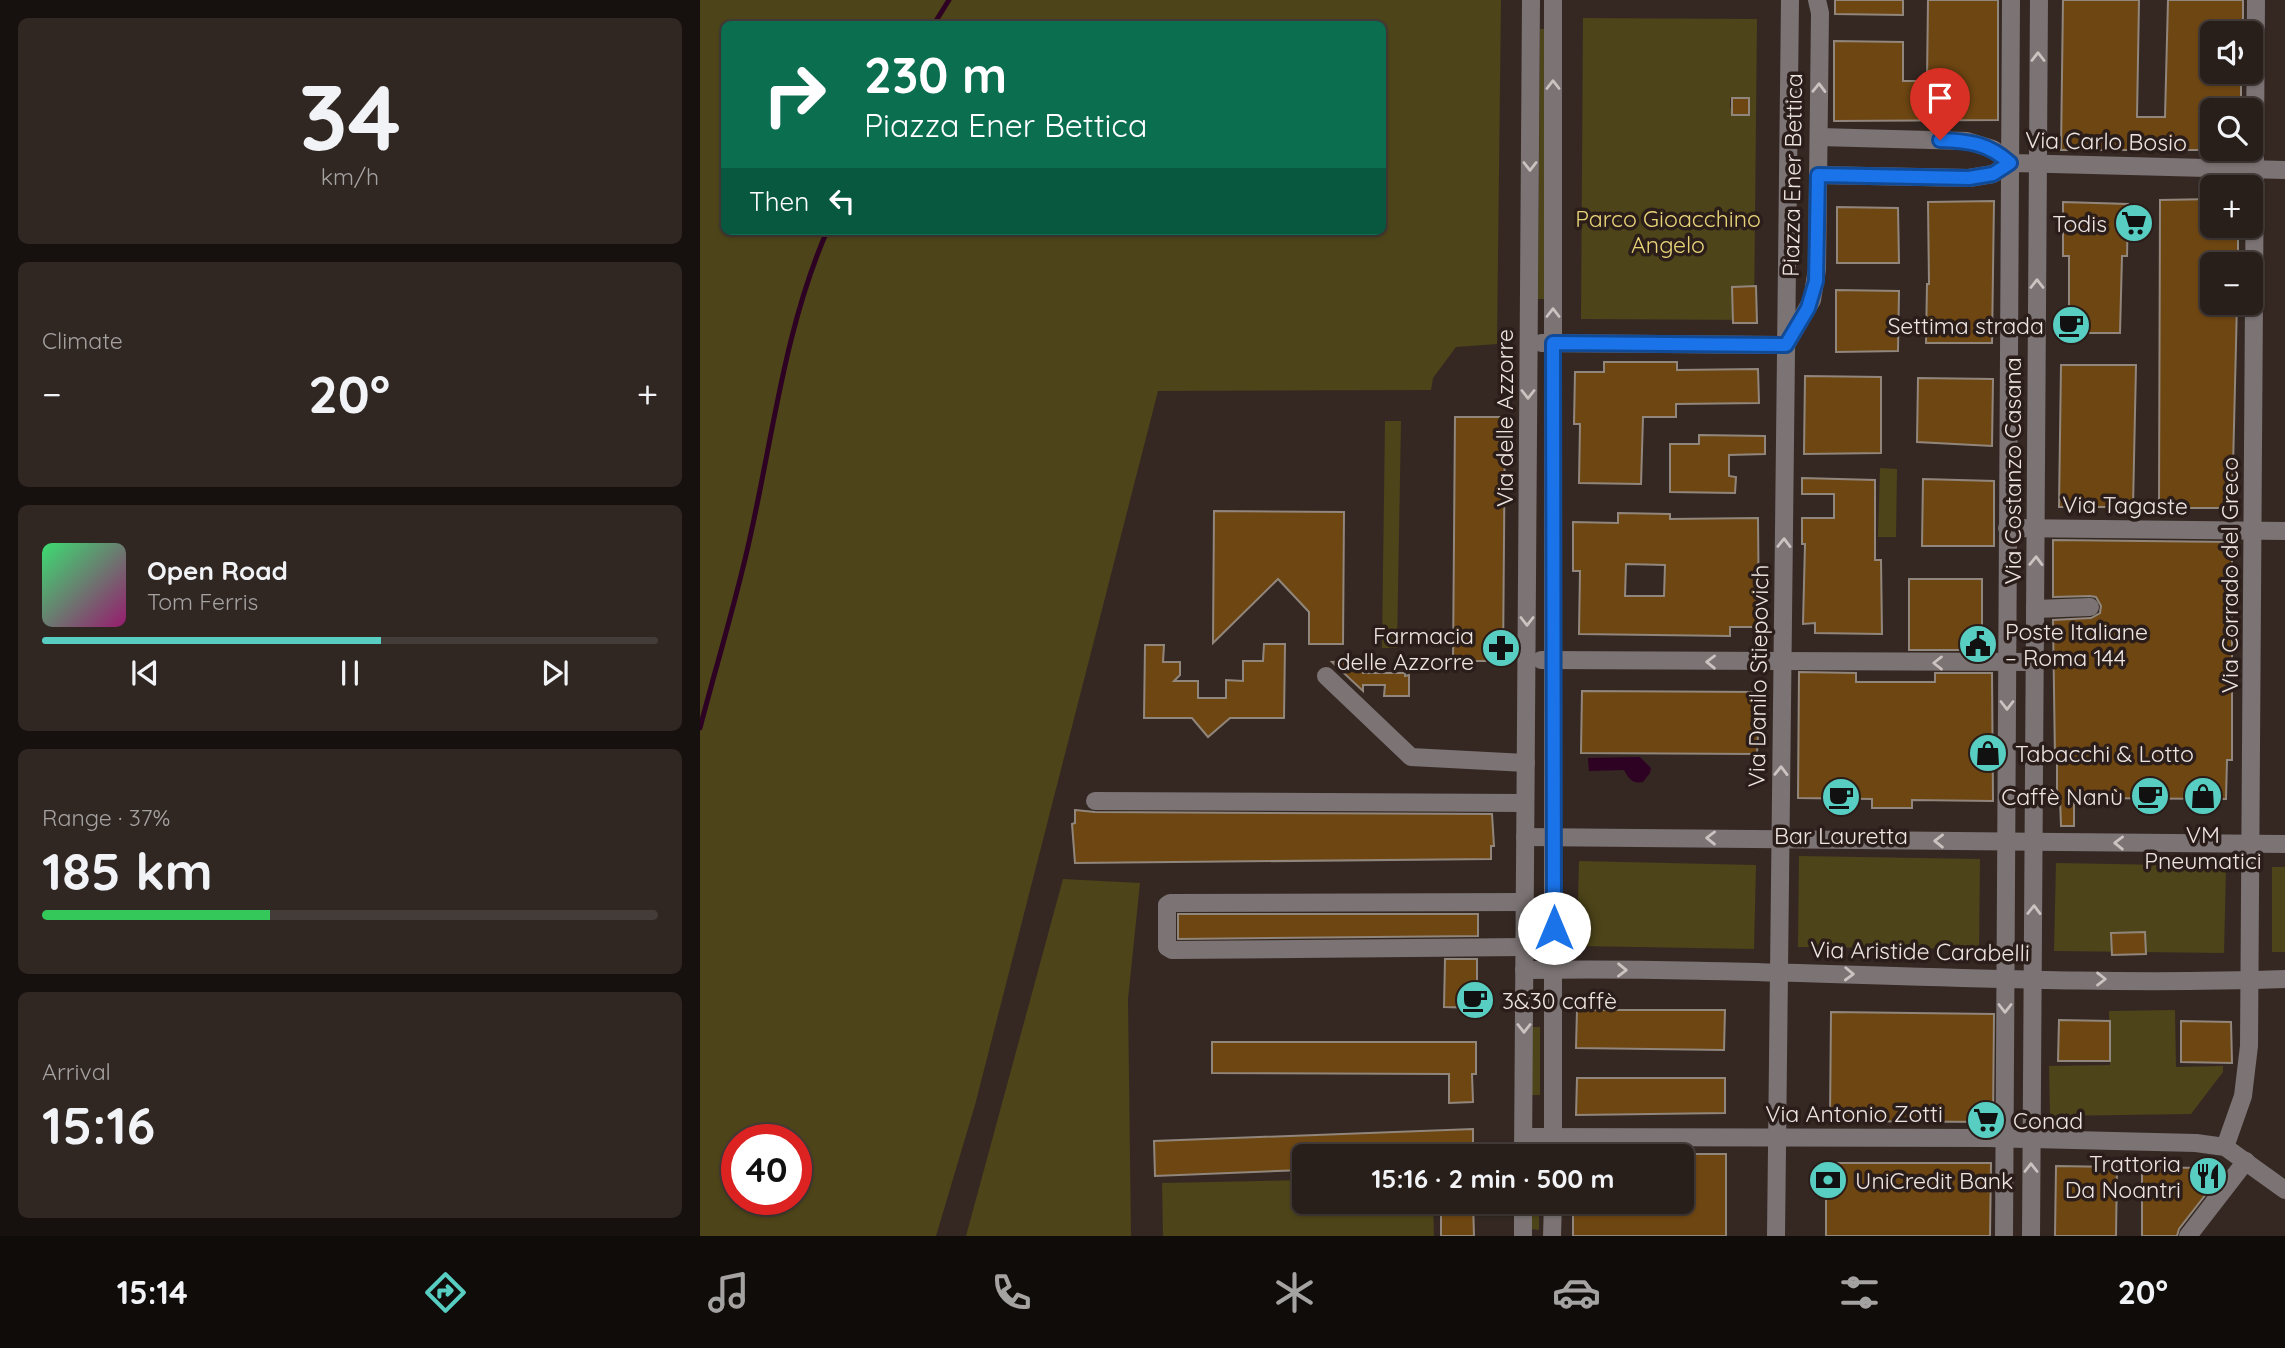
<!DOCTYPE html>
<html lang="en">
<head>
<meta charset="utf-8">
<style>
	:root { --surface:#281e1a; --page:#302723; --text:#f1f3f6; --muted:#a5a2a2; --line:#443c39; --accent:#57cec1 }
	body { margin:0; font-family:Quicksand,sans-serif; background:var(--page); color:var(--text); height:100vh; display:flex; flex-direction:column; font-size:26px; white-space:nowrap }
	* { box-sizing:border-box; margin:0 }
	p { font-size:23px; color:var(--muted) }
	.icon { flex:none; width:38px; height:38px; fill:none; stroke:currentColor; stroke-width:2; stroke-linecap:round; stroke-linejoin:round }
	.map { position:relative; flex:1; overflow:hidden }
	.sheet { display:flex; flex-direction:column; gap:18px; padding:18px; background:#16100e; width:700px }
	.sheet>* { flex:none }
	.top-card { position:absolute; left:21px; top:21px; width:665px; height:214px; border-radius:10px; box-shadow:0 2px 5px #0004,0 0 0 2px var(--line); background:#0b6e4f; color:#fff; overflow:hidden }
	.tools { position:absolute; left:1500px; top:21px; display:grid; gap:14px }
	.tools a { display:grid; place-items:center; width:63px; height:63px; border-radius:10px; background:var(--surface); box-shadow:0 2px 5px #0004,0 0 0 2px var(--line); font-size:35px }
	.speed { position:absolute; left:21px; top:1124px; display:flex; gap:14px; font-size:35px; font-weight:700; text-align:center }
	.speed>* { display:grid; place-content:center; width:91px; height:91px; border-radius:50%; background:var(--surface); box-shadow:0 2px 5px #0004,0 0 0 2px var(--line); line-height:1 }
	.speed .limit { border:10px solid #d22; background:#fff; color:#111 }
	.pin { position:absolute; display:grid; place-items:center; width:60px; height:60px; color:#fff; margin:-72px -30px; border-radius:50% 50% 50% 0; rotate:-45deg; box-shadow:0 0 7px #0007 }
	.pin .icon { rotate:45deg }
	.me { position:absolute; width:77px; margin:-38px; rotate:0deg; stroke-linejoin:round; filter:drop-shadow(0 0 5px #0008) }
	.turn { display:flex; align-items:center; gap:24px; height:147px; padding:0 28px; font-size:32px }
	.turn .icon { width:91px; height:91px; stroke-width:2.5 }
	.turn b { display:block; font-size:49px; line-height:60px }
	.then { display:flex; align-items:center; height:66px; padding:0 28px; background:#0003; gap:14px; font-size:26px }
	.big { font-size:52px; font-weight:700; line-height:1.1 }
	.sheet .card { flex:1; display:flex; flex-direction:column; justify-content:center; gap:10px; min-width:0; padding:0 24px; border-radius:10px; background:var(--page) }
	.sheet .dial { align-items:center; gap:0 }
	.dial b { font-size:91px; line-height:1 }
	.song { display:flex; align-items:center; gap:21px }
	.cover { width:84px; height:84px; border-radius:10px; background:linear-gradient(135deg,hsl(140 70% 55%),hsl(320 70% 35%)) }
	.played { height:7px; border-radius:4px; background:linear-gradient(90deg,var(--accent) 55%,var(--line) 55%) }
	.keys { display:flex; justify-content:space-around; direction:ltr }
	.heat { display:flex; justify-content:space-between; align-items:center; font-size:38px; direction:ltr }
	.charge { height:10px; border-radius:5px; background:linear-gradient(90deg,#34c759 37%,var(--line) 0) }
	.trip { position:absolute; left:592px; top:1144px; width:402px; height:70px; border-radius:10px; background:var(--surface); box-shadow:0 2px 5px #0004,0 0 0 2px var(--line); font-weight:700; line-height:70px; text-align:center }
	.tab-bar { display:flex; height:112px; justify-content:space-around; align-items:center; background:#100c0a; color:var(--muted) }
	.tab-bar .icon { width:49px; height:49px }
	.tab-bar .current { color:var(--accent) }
	.tab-bar b { font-size:32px; color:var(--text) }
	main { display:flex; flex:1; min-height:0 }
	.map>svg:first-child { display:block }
</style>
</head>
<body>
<main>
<section class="sheet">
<div class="card dial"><b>34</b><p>km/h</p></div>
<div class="card"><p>Climate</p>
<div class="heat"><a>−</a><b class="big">20°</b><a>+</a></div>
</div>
<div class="card">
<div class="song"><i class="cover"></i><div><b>Open Road</b><p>Tom Ferris</p></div></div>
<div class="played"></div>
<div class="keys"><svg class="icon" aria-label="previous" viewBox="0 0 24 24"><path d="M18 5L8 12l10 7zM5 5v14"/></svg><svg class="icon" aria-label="pause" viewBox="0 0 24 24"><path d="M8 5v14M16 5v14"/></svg><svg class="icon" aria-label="next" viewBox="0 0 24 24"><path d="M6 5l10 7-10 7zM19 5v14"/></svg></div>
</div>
<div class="card"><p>Range · 37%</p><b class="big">185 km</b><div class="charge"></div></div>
<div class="card"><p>Arrival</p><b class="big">15:16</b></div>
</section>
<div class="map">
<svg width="1585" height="1236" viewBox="0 0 1585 1236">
	<rect width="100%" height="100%" fill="#352823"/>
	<g fill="#4d4419" fill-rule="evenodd">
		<path d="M 0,0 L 801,0 L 797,344 L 756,347 L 733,378 L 731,390 L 458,391 L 275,1105 L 236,1236 L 0,1236 ZM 24,24 L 682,24 L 682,231 L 24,231 ZM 37,1139 L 96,1139 L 96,1199 L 37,1199 Z"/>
		<path d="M 883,18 L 1057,19 L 1054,320 L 881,319 ZM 1030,98 L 1048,98 L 1049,115 L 1033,115 L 1032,109 L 1030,108 Z"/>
		<polygon points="840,29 848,29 846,299 838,299"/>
		<polygon points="685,421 701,421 697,648 682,648"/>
		<polygon points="1180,468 1197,469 1196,537 1178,537"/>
		<polygon points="1099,856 1280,859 1279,949 1098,947"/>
		<polygon points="879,861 1056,865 1054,949 877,946"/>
		<polygon points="1356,863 1526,866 1524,953 1354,951"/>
		<rect x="1572" y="867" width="13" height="85"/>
		<polygon points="363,879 440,883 428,999 431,1236 266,1236"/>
		<polygon points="1475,1010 1476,1067 1523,1066 1523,1072 1491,1114 1350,1116 1349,1066 1410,1065 1409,1011"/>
		<rect x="832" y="1027" width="8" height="68"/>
		<polygon points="604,1180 604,1202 733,1202 734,1236 463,1236 462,1183"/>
		<polygon points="831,1202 839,1202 839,1230 831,1229"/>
	</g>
	<path fill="#2e0223" d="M 940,757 L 951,768 L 950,773 L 943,782 C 932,784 929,779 924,770 L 889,771 L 888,758 Z"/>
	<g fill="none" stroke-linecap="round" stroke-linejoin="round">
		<g stroke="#2e0223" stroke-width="5">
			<polyline points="234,24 249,0"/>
			<path d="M 0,728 C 16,666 35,605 49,542 C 73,437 84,330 127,231"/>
		</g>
	</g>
	<g fill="#6e4612" stroke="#91867b" stroke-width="2" fill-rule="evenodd">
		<polygon points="1135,0 1203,0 1203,15 1135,14"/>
		<polygon points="1228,0 1298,0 1298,120 1134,121 1134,41 1203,42 1203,81 1227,81"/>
		<polygon points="1363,0 1439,0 1437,117 1465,117 1468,0 1543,0 1543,33 1512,33 1512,83 1541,83 1541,110 1512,110 1512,150 1465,150 1465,139 1436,138 1436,150 1361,150"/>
		<rect x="1032" y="98" width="17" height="17"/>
		<polygon points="1512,199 1512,226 1538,226 1538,258 1512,257 1512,303 1537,303 1532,508 1459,508 1460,200"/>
		<polygon points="1294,201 1292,343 1226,343 1227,284 1229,284 1228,202"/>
		<polygon points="1363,202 1428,204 1427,256 1422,256 1420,333 1369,333 1369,256 1363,256"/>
		<polygon points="1137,207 1198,208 1199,263 1137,263"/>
		<polygon points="1056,286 1057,323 1033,323 1032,287"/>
		<polygon points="1136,290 1199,291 1198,351 1136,352"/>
		<polygon points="904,362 977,362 977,370 1058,369 1059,403 976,404 976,417 943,417 941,484 879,483 880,424 874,424 875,372 904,372"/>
		<polygon points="1361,365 1436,365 1433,507 1359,507"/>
		<polygon points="1105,376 1181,377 1181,453 1104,454"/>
		<polygon points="1218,378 1293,379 1292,446 1217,442"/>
		<polygon points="755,417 805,417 803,661 753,661"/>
		<polygon points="999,435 1065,436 1065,454 1029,455 1029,476 1036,477 1035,493 970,492 970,444 999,444"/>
		<polygon points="1102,478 1175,480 1175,560 1181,560 1182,634 1115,633 1115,623 1103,624 1105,544 1102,544 1102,518 1134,518 1134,494 1102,494"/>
		<polygon points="1223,479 1294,481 1294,546 1222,546"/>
		<polygon points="514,511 644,512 643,644 609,644 609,612 578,579 513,643"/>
		<path d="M 918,513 L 970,514 L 970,519 L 1058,518 L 1059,627 L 1030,627 L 1030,636 L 879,634 L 880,571 L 873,571 L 873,522 L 918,523 ZM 926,564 L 965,565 L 964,596 L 925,596 Z"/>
		<polygon points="1353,540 1532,542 1532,760 1527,760 1526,799 1374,798 1374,826 1361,826 1360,798 1357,798 1357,759 1355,759 1353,620 1391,618 1400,613 1401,606 1396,597 1390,596 1353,597"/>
		<rect x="1209" y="579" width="73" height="71"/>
		<polygon points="564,644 585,644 584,718 530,718 508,737 492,718 444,718 445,645 464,645 463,662 480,662 480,675 474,681 498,681 498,698 526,698 526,680 543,681 543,661 563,661"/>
		<polygon points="662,661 663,673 705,673 705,676 709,675 709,696 684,696 685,685 663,685 663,691 632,662"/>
		<polygon points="1099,672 1156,673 1156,682 1235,682 1235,673 1292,673 1293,801 1212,800 1212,808 1172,808 1172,799 1098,798"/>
		<polygon points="882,691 1060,692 1057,754 881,753"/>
		<polygon points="375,810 395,812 792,814 794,846 791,846 791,859 375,863 372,824 375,823"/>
		<polygon points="478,914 778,914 778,936 478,939"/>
		<polygon points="1445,932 1446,954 1412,955 1411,933"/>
		<polygon points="745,959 777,959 777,1008 744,1007"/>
		<polygon points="877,1010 1025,1010 1024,1050 876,1048"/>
		<polygon points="1131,1012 1294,1014 1293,1122 1130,1121"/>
		<polygon points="1359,1020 1410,1021 1410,1061 1358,1061"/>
		<polygon points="1481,1021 1531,1022 1532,1063 1481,1062"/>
		<polygon points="512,1042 776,1042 776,1074 772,1074 773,1102 749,1103 749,1074 512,1073"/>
		<polygon points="877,1078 1025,1078 1025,1113 876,1115"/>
		<polygon points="773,1129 773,1157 604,1157 604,1170 455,1176 454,1141"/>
		<polygon points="982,1154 1026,1154 1026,1236 873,1236 873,1214 982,1215"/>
		<polygon points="1126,1163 1291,1163 1290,1236 1126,1236"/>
		<polygon points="1356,1166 1417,1167 1416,1236 1355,1236"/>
		<polygon points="1442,1167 1501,1168 1517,1180 1479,1229 1477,1236 1442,1236"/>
		<polygon points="741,1202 773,1202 774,1236 741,1236"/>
	</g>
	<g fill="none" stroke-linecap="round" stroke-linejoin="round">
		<g stroke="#7b7374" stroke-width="18">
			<polyline points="1119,137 1267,141 1293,149 1310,163"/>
			<polyline points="1118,175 1269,178 1293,174 1310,163 1585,170"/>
			<polyline points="841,343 1086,345"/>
			<polyline points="1086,345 1112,300 1117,269 1120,13 1117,0"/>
			<polyline points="1307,528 1585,531"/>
			<polyline points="1335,609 1390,607"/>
			<polyline points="841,660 1335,662"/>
			<polyline points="626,676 711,757 826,763"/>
			<polyline points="395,801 825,803"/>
			<polyline points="825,837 1585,844"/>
			<polyline points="825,947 472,950 467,947 467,905 470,903 825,902"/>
			<path d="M 824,970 C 1078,966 1332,988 1585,979"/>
			<polyline points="824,1137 1287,1138 1496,1143 1525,1147 1585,1190"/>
			<polyline points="1525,1147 1543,1096 1549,1046 1556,0"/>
			<polyline points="823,1157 831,0"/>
			<polyline points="853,1157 853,0"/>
			<polyline points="823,1236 823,1202"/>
			<polyline points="852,1236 853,1202"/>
			<polyline points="1076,1236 1090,0"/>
			<polyline points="1304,1236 1311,0"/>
			<polyline points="1331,1236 1339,0"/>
			<polyline points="1488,1236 1546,1161"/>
		</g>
	</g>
	<defs><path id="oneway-chevron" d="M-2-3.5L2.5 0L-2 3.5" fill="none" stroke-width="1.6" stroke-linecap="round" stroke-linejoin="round" transform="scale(1.75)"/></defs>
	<g stroke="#ccc3c1">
		<use href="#oneway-chevron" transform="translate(1338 57) rotate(-90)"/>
		<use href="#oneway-chevron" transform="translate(853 85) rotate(-90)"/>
		<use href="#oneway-chevron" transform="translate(1119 88) rotate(-89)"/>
		<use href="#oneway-chevron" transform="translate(830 166) rotate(90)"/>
		<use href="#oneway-chevron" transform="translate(1337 284) rotate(-90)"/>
		<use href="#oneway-chevron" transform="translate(853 313) rotate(-90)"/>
		<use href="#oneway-chevron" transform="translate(828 394) rotate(90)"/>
		<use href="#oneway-chevron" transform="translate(1084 543) rotate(-89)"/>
		<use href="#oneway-chevron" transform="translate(1336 561) rotate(-89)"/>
		<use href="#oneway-chevron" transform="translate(827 621) rotate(90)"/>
		<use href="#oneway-chevron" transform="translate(1011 662) rotate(-179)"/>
		<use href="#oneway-chevron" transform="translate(1238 663) rotate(180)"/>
		<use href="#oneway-chevron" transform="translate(1307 705) rotate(90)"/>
		<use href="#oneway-chevron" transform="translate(1081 771) rotate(-89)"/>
		<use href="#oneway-chevron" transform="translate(1011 838) rotate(-179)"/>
		<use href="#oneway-chevron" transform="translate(1239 841) rotate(-179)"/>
		<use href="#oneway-chevron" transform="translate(1419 843) rotate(-179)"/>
		<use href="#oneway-chevron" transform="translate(1334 910) rotate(-89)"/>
		<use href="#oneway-chevron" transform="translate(922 970) rotate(1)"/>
		<use href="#oneway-chevron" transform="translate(1149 974) rotate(2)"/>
		<use href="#oneway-chevron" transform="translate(1401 979)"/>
		<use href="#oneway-chevron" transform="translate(1305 1008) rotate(90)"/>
		<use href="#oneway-chevron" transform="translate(824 1028) rotate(90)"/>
		<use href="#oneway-chevron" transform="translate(1331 1168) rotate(-90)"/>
	</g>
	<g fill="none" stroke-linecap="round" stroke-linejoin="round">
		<defs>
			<path id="route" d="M 854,928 L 853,343 L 1086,345 L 1108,308 L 1116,281 L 1118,175 L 1269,178 L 1293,174 L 1310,163 C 1288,143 1269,141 1240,140"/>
		</defs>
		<use href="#route" stroke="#114b97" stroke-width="18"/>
		<use href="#route" stroke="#1a73e8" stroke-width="12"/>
	</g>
	<defs>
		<symbol id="supermarket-disc" viewBox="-11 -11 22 22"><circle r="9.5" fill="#57cec1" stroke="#2b1e1a"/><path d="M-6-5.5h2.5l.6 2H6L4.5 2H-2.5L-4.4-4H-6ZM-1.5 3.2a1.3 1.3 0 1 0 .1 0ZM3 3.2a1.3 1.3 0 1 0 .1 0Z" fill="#111"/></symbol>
		<symbol id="cafe-disc" viewBox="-11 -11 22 22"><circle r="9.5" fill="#57cec1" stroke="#2b1e1a"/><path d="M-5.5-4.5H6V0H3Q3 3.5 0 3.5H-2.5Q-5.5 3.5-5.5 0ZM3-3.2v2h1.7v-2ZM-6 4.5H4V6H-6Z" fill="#111"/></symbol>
		<symbol id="civic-disc" viewBox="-11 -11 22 22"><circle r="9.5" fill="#57cec1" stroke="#2b1e1a"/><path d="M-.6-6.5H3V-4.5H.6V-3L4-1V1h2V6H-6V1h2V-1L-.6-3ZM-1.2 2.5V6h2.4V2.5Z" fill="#111"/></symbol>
		<symbol id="pharmacy-disc" viewBox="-11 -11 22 22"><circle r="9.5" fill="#57cec1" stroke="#2b1e1a"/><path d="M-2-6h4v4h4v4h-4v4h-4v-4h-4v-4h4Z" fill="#111"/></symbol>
		<symbol id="shop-disc" viewBox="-11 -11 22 22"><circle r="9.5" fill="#57cec1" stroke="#2b1e1a"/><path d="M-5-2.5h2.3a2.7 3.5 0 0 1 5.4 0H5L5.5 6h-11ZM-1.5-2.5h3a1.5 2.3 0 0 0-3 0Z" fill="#111"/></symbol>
		<symbol id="restaurant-disc" viewBox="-11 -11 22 22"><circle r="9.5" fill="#57cec1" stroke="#2b1e1a"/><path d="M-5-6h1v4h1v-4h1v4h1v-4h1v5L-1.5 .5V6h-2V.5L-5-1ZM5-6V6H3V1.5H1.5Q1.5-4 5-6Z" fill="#111"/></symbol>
		<symbol id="bank-disc" viewBox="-11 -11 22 22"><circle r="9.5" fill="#57cec1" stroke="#2b1e1a"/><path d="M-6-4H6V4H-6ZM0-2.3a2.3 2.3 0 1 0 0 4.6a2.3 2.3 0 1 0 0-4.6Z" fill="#111"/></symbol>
	</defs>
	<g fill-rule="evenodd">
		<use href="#supermarket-disc" x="1412" y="201" width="44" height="44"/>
		<use href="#cafe-disc" x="1349" y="303" width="44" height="44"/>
		<use href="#civic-disc" x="1256" y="622" width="44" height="44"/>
		<use href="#pharmacy-disc" x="779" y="626" width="44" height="44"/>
		<use href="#shop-disc" x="1266" y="731" width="44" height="44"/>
		<use href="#cafe-disc" x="1428" y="774" width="44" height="44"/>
		<use href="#shop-disc" x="1481" y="774" width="44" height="44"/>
		<use href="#cafe-disc" x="1119" y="775" width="44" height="44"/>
		<use href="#cafe-disc" x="753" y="978" width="44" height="44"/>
		<use href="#supermarket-disc" x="1264" y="1098" width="44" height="44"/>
		<use href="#restaurant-disc" x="1486" y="1154" width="44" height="44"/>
		<use href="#bank-disc" x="1106" y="1158" width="44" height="44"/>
	</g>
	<g text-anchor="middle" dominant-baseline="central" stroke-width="7" stroke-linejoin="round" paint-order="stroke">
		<g font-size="23" fill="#eee5e2" stroke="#2b1e1a">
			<text transform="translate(1406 141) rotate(1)">Via Carlo Bosio</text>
			<text transform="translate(1092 175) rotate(-89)">Piazza Ener Bettica</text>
			<text transform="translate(804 418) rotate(-90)">Via delle Azzorre</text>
			<text transform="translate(1312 471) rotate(-90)">Via Costanzo Casana</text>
			<text transform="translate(1425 505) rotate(1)">Via Tagaste</text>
			<text transform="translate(1529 575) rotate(-90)">Via Corrado del Greco</text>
			<text transform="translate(1058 676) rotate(-89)">Via Danilo Stiepovich</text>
			<text transform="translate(1220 951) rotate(1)">Via Aristide Carabelli</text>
			<text x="1154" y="1113">Via Antonio Zotti</text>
		</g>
		<g font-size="23" fill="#e8d478" stroke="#2b1e1a">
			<text x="968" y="218">Parco Gioacchino<tspan x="968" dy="26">Angelo</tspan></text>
		</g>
		<g font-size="23" fill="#eee5e2" stroke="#2b1e1a" text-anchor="end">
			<text x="1407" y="223">Todis</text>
			<text x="1344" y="325">Settima strada</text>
			<text x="1305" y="631" text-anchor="start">Poste Italiane<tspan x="1305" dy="26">– Roma 144</tspan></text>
			<text x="774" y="635">Farmacia<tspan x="774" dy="26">delle Azzorre</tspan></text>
			<text x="1315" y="753" text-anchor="start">Tabacchi &amp; Lotto</text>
			<text x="1423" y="796">Caffè Nanù</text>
			<text x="1503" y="834" text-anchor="middle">VM<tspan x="1503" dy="26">Pneumatici</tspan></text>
			<text x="1141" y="835" text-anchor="middle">Bar Lauretta</text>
			<text x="802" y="1000" text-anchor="start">3&amp;30 caffè</text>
			<text x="1313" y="1120" text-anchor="start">Conad</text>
			<text x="1481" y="1163">Trattoria<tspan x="1481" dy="26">Da Noantri</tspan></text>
			<text x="1155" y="1180" text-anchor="start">UniCredit Bank</text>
		</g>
	</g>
</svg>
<div class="tools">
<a><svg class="icon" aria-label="sound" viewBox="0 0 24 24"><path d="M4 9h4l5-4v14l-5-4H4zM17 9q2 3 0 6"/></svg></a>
<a><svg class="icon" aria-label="search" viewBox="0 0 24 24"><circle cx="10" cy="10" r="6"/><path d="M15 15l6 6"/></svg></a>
<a>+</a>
<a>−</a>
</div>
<div class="speed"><div class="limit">40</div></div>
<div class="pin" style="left:1240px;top:140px;background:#d93025"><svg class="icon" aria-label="arrive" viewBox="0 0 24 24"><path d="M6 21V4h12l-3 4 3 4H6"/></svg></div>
<svg class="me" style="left:854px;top:928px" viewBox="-20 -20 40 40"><circle r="19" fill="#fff"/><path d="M0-13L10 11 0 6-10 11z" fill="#1a73e8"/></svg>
<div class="trip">15:16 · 2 min · 500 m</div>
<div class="top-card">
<div class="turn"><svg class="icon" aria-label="right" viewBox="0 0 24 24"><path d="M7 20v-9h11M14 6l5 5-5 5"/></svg><div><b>230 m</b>Piazza Ener Bettica</div></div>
<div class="then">Then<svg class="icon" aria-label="left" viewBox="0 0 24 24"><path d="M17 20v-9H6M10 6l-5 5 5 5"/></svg></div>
</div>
</div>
</main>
<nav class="tab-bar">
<b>15:14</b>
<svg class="icon current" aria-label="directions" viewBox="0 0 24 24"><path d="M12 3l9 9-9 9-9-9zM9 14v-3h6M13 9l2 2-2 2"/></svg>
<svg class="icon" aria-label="music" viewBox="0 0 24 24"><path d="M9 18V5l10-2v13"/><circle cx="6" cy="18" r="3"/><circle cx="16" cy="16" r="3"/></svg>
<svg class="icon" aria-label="phone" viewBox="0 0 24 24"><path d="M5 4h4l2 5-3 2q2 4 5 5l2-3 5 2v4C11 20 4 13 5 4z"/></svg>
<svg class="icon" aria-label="climate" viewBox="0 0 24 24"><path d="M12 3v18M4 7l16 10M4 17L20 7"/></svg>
<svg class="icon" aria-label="car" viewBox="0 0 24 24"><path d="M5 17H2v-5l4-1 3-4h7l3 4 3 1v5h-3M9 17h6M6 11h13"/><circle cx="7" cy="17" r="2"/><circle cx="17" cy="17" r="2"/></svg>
<svg class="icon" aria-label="filters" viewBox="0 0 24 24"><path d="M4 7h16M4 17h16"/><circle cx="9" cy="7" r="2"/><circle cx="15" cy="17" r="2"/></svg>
<b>20°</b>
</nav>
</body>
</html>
